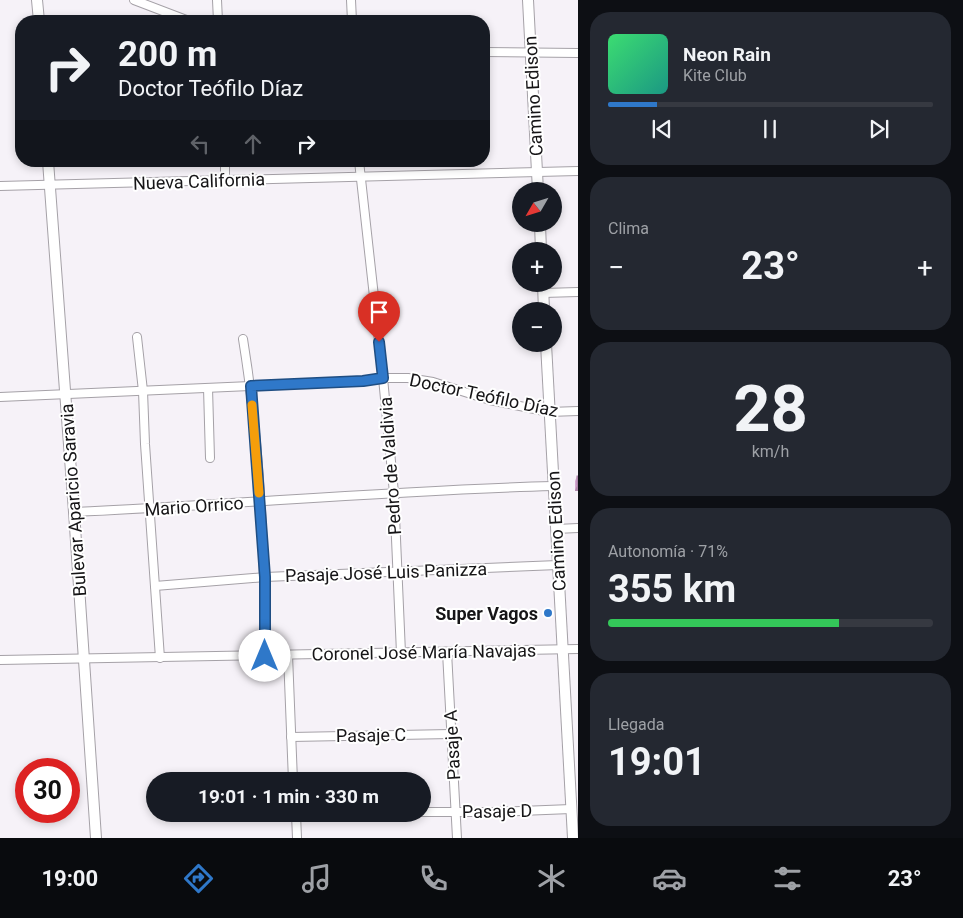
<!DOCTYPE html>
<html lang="es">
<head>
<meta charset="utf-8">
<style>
	:root { --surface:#171b24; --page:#242831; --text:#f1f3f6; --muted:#9ea1a6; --line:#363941; --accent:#2f78c9 }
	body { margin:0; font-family:Roboto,sans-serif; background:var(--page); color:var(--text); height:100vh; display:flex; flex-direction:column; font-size:19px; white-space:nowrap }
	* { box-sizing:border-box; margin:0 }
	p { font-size:16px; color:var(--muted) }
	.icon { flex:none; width:28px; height:28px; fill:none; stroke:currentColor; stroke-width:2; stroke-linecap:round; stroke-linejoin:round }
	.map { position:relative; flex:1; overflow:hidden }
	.side { display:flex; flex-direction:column; gap:12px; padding:12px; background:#0d0f14; width:385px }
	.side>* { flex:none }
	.hud { position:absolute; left:15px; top:15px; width:475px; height:152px; border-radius:20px; box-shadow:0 2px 8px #0003; background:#171b24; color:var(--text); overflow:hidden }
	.needle { width:32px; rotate:231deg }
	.fabs { position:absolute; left:512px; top:182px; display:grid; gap:10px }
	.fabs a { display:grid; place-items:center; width:50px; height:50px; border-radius:50%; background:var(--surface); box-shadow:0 2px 8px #0003; font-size:25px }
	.speed { position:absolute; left:15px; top:758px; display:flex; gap:10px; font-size:25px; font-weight:700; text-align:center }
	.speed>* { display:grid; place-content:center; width:65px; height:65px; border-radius:50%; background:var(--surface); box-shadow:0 2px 8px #0003; line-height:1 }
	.speed .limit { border:8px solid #d22; background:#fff; color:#111 }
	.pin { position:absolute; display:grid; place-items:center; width:42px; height:42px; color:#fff; margin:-51px -21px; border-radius:50% 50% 50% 0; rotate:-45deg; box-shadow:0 0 5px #0007 }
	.pin .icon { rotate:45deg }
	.me { position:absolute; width:55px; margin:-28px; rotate:0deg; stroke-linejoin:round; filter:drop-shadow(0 0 4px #0008) }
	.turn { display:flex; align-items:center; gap:18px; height:105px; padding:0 20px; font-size:22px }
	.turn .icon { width:65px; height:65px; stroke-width:2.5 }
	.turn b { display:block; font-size:35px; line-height:42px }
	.lanes { display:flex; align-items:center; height:48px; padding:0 20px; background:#0003; justify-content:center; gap:25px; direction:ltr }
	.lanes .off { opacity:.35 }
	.big { font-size:38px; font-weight:700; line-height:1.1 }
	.side .tile { flex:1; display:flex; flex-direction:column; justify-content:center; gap:8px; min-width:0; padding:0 18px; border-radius:20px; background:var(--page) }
	.side .dial { align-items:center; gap:0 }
	.dial b { font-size:65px; line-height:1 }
	.song { display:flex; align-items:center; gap:15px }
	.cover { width:60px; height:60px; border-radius:8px; background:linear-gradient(135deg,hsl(140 70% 55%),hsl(170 70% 35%)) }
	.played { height:5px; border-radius:2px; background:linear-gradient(90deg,var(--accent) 15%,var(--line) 15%) }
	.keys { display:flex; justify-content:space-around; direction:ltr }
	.heat { display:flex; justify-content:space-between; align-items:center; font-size:28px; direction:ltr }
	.charge { height:8px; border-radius:4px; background:linear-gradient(90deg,#34c759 71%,var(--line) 0) }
	.trip { position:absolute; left:146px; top:772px; width:285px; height:50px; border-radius:25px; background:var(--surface); box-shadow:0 2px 8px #0003; font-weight:700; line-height:50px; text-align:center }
	.dock { display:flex; height:80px; justify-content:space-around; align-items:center; background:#090b0e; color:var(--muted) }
	.dock .icon { width:35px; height:35px }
	.dock .current { color:var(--accent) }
	.dock b { font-size:22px; color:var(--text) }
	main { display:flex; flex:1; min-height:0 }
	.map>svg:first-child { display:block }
</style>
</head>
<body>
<main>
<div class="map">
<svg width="578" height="838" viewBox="0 0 578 838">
	<rect width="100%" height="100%" fill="#f6f2f8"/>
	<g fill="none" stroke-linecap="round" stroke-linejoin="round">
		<defs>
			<g id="minor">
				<polyline points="134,0 189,21"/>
				<polyline points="217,0 218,21"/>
				<polyline points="351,0 352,21"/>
				<polyline points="484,52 578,53"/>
				<polyline points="225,161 225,180"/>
				<polyline points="359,161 383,378 394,493 401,653"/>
				<polyline points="0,186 578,171"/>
				<polyline points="543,293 578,292"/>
				<polyline points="137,337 143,391 145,444 160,658"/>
				<path d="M 243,339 C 260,443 265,551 265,656"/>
				<polyline points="208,388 210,458"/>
				<polyline points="0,397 363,381 383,378 408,378 433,382 490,400 549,412 578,411"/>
				<path d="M 74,512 C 234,505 393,490 553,486"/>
				<polyline points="556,529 578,528"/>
				<polyline points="155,586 265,577 558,565"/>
				<polyline points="447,652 457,838"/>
				<polyline points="288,655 293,781"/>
				<polyline points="0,660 578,649"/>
				<polyline points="291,737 451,734"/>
				<polyline points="422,812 492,812 571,809"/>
				<polyline points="296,814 297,838"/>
				<polyline points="296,816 374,814"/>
			</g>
			<g id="tertiary">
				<polyline points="37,0 39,21"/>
				<polyline points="528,0 538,191"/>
				<polyline points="48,161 74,512 96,838"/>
				<polyline points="540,224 541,251"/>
				<polyline points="543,284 544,311"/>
				<polyline points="546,344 573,838"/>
			</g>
		</defs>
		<use href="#minor" stroke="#a5a1a7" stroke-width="10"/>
		<use href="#tertiary" stroke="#a5a1a7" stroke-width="12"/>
		<use href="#minor" stroke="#fff" stroke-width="8"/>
		<use href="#tertiary" stroke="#fff" stroke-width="10"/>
	</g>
	<polygon fill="#d6a7d2" points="577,476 578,491 575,491 575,481"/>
	<polygon fill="#ae88ab" points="577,485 578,485 578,491 575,491"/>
	<rect fill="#f9c2f4" stroke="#ae88ab" x="577" y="476" width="1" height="9"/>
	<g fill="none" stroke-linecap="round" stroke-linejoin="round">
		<defs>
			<polyline id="route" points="265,656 265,577 251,386 363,381 383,378 379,342"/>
		</defs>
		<use href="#route" stroke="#1f4e83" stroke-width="12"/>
		<use href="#route" stroke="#2f78c9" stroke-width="9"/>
		<polyline stroke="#f59e0b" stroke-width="9" points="252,405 259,493"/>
	</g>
	<circle fill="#2f78c9" stroke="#fff" stroke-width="2" cx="548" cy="613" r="5"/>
	<g text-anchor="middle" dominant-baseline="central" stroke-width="4" stroke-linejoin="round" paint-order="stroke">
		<g font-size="18" fill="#161517" stroke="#fff">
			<text transform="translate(533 96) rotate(-93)">Camino Edison</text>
			<text transform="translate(199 181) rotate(-2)">Nueva California</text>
			<text transform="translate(484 395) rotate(12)">Doctor Teófilo Díaz</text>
			<text transform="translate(390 466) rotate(-94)">Pedro de Valdivia</text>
			<text transform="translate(73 500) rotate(-94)">Bulevar Aparicio Saravia</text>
			<text transform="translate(194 506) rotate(-4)">Mario Orrico</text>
			<text transform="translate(556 531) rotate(-93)">Camino Edison</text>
			<text transform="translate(386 572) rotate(-2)">Pasaje José Luis Panizza</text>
			<text transform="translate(424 652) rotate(-1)">Coronel José María Navajas</text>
			<text transform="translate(371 735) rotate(-1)">Pasaje C</text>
			<text transform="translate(452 745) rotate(-93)">Pasaje A</text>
			<text transform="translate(497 811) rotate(-1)">Pasaje D</text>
		</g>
		<g font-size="18" font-weight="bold" fill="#161517" stroke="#fff" text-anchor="end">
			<text x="538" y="613">Super Vagos</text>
		</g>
	</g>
</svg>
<div class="fabs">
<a><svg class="needle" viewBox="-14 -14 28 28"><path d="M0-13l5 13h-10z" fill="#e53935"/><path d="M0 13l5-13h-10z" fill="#9ea1a6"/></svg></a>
<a>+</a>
<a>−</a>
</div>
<div class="speed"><div class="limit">30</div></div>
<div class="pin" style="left:379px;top:342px;background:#d93025"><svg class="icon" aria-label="arrive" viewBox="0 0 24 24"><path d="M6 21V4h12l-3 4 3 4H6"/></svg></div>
<svg class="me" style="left:265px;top:656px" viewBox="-20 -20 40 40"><circle r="19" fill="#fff"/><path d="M0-13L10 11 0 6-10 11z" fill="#2f78c9"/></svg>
<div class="trip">19:01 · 1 min · 330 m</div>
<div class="hud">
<div class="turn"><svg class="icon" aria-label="right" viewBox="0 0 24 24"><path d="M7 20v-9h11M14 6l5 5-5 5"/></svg><div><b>200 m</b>Doctor Teófilo Díaz</div></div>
<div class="lanes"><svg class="icon off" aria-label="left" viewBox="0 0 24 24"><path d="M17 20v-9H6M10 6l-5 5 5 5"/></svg><svg class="icon off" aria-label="ahead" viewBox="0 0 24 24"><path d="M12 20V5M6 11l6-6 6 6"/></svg><svg class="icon" aria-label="right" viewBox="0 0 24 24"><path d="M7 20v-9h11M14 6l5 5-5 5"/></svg></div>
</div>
</div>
<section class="side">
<div class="tile">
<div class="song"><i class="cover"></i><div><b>Neon Rain</b><p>Kite Club</p></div></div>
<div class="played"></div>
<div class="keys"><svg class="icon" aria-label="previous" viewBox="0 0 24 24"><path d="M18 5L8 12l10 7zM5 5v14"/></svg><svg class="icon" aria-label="pause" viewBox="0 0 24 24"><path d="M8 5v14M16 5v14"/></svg><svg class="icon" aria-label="next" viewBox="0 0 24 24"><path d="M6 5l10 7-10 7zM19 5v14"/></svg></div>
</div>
<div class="tile"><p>Clima</p>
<div class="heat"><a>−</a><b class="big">23°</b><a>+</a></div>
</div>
<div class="tile dial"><b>28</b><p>km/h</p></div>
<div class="tile"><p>Autonomía · 71%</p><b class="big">355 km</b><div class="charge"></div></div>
<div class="tile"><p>Llegada</p><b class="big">19:01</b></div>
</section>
</main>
<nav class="dock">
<b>19:00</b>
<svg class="icon current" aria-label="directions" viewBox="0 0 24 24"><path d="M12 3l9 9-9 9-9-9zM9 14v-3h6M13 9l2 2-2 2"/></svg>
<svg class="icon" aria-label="music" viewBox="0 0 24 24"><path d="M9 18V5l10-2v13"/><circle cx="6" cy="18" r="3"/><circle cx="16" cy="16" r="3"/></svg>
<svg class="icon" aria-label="phone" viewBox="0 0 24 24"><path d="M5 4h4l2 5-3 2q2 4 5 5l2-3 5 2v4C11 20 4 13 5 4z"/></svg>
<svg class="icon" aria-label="climate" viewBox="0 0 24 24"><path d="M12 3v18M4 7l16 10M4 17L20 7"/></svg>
<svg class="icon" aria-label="car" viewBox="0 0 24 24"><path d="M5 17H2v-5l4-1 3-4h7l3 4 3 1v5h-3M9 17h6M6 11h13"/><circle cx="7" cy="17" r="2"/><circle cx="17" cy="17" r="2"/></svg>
<svg class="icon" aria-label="filters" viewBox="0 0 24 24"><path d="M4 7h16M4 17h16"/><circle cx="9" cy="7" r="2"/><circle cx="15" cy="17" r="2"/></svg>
<b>23°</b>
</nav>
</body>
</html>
